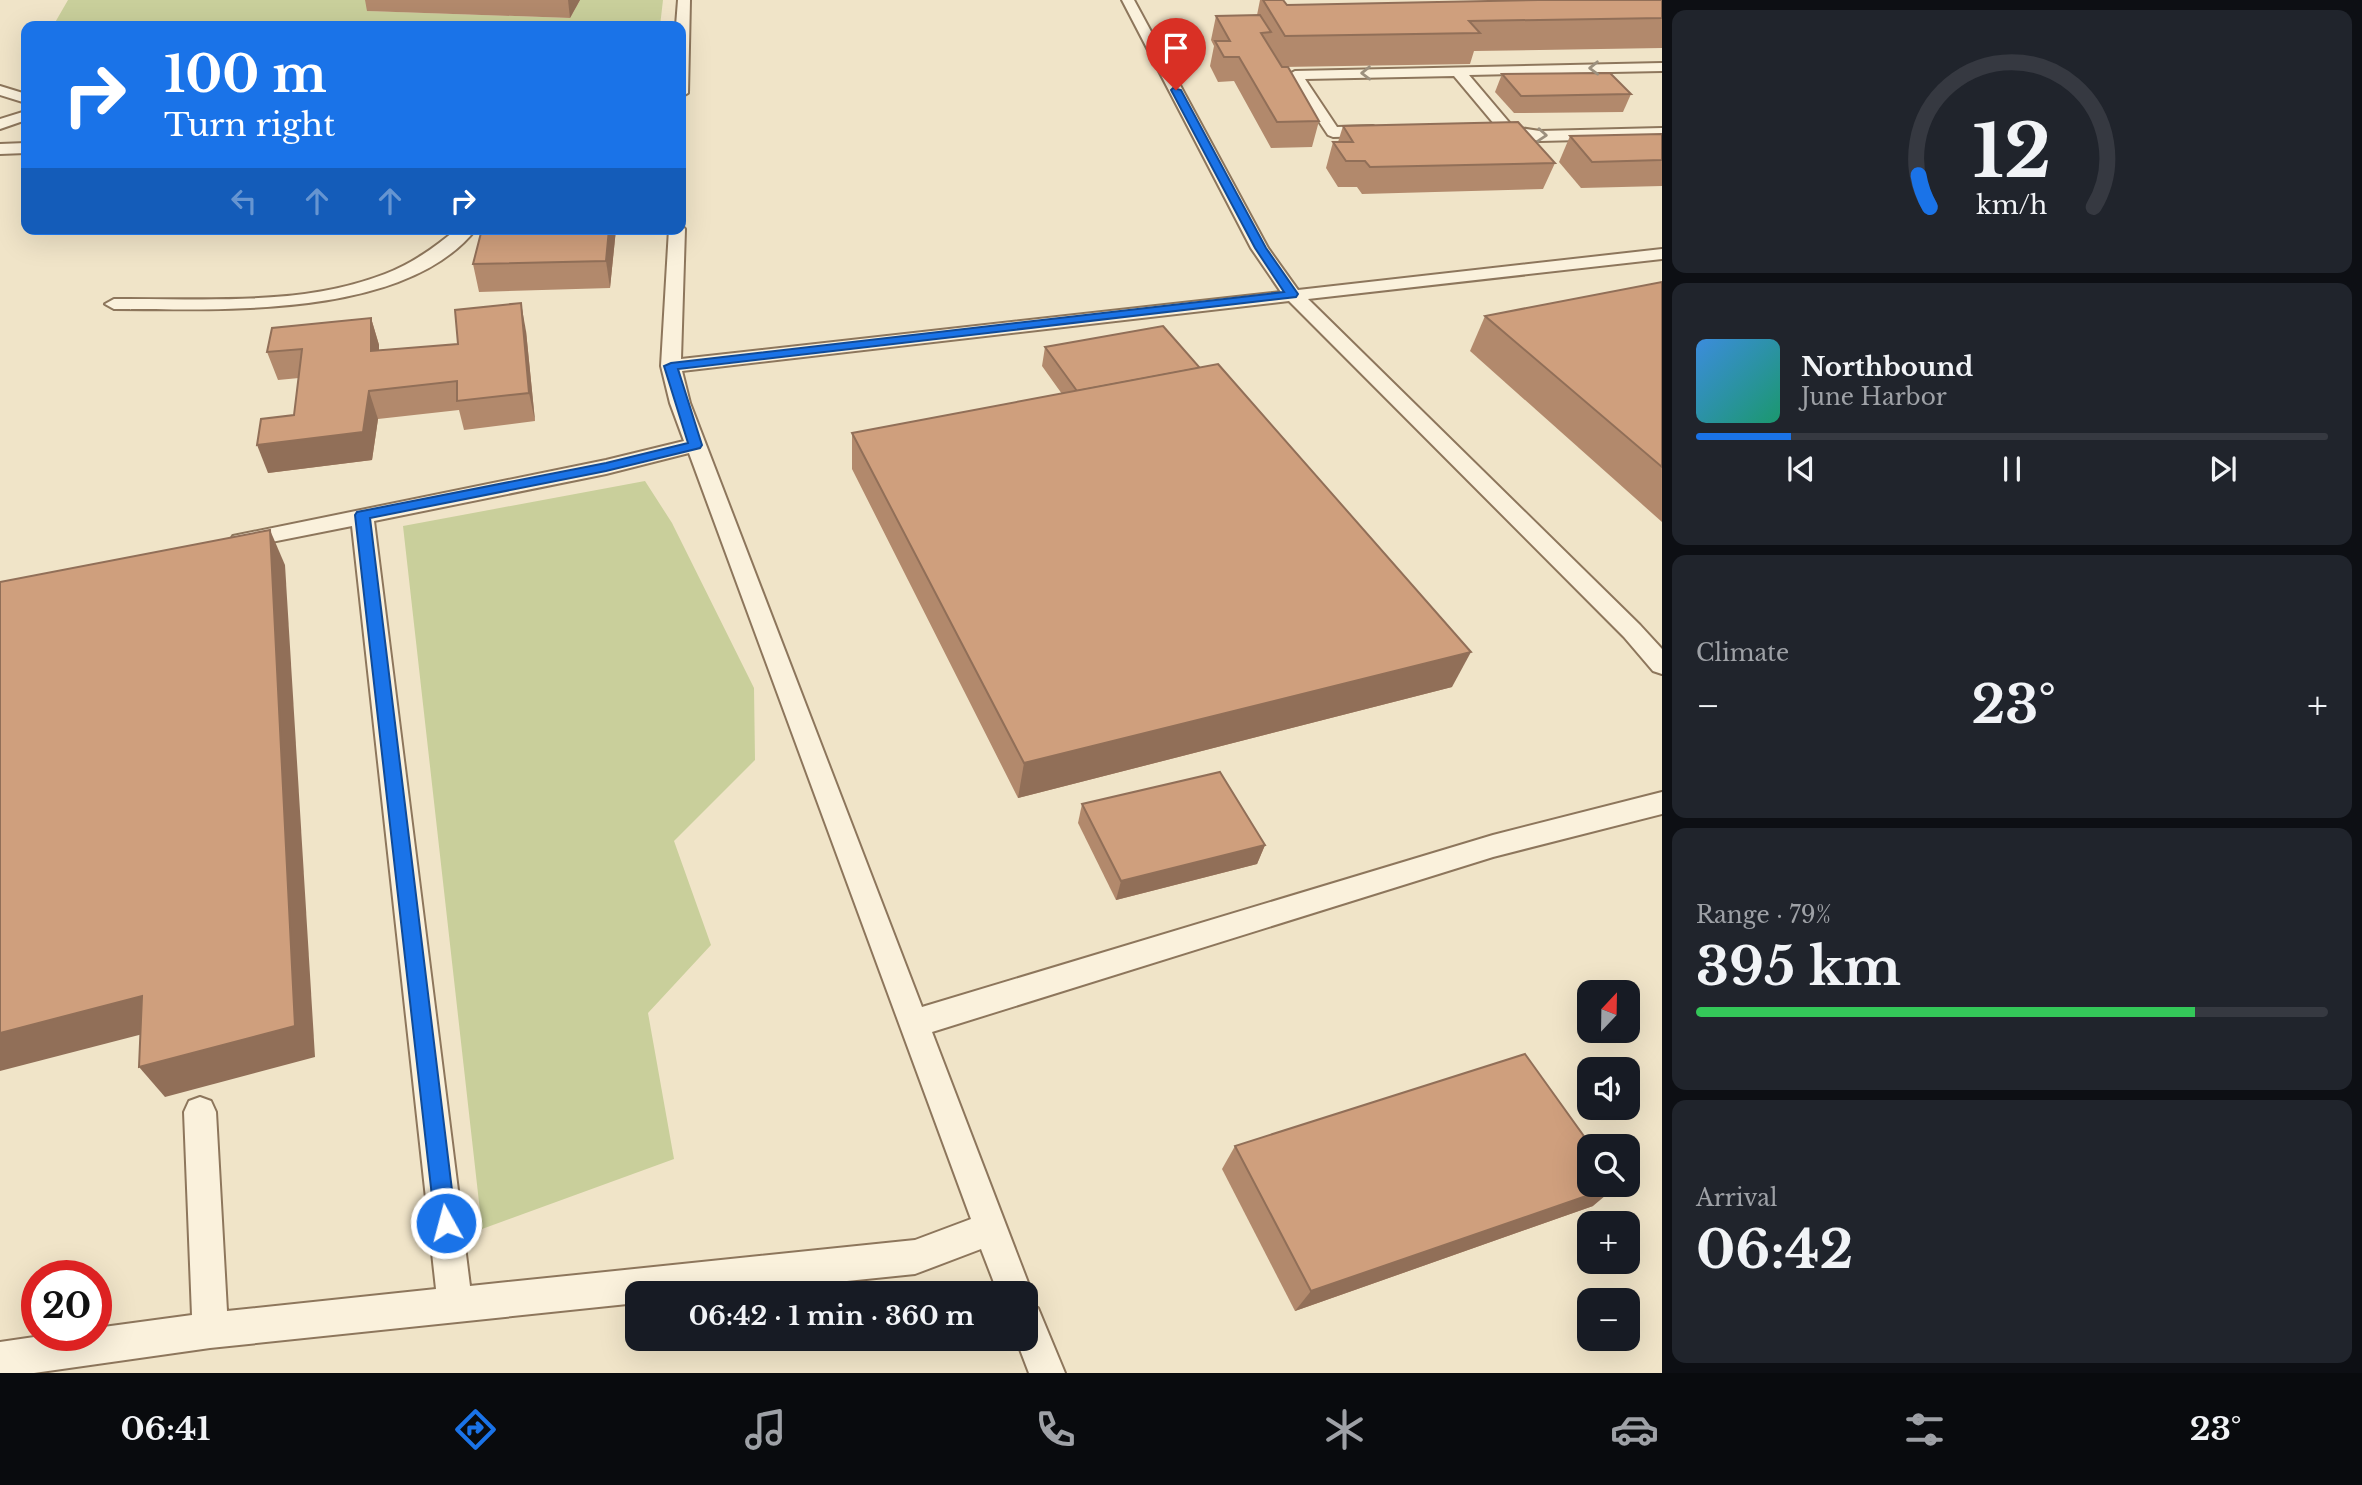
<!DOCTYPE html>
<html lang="en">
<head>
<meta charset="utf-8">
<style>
	:root { --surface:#171b24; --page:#20242c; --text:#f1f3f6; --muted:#9ea1a6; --line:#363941; --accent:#1a73e8 }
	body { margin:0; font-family:"Libre Baskerville",serif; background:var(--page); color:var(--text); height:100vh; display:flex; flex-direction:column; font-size:26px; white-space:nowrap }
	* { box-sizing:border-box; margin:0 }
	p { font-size:23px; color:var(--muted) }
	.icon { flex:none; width:38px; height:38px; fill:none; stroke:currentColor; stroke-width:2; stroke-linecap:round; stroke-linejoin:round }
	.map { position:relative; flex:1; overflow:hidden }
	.panel { display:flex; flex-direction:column; gap:10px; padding:10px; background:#0d0f14; width:700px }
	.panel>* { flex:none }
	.top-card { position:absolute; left:21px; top:21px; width:665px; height:214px; border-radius:14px; box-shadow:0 7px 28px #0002; background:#1a73e8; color:#fff; overflow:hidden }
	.needle { width:46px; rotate:22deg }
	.tools { position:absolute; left:1577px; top:980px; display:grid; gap:14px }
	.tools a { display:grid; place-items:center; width:63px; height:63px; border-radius:14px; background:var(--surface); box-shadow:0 7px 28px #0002; font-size:35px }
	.speed { position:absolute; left:21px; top:1260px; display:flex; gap:14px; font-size:35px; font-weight:700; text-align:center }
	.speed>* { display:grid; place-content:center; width:91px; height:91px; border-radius:50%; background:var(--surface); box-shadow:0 7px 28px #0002; line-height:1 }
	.speed .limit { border:10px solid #d22; background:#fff; color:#111 }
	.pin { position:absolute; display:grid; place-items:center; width:60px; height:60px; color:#fff; margin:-72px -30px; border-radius:50% 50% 50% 0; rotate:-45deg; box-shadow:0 0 7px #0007 }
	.pin .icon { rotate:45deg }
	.me { position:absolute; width:77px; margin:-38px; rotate:353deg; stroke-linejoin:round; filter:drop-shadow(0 0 5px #0008) }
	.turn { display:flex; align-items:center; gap:24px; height:147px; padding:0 28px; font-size:32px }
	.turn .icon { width:91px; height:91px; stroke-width:2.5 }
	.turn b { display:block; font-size:49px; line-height:60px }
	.lanes { display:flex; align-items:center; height:66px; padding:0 28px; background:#0003; justify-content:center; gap:35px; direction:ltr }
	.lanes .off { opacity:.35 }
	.big { font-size:52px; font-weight:700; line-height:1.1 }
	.panel .tile { flex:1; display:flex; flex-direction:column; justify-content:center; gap:10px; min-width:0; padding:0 24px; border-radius:14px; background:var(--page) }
	.panel .dial { align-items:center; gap:0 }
	.dial svg { height:182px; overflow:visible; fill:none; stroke:var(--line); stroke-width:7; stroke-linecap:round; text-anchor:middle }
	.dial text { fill:var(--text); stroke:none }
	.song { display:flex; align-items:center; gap:21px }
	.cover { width:84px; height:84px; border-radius:10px; background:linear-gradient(135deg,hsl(210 70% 55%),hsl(160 70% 35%)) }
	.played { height:7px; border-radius:4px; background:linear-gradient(90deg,var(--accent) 15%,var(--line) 15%) }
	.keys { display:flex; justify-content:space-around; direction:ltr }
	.heat { display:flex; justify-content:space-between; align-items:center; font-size:38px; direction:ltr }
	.charge { height:10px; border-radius:5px; background:linear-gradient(90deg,#34c759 79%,var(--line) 0) }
	.trip { position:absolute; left:625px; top:1281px; width:413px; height:70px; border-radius:14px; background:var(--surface); box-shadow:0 7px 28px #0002; font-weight:700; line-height:70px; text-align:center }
	.menu { display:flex; height:112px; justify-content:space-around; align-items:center; background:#090b0e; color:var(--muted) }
	.menu .icon { width:49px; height:49px }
	.menu .active { color:var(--accent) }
	.menu b { font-size:32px; color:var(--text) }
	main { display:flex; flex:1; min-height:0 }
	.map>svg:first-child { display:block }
</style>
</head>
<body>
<main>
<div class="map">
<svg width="1662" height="1373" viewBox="0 0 1662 1373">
	<rect width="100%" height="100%" fill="#f0e4c8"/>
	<g fill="#c9cf9b">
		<polygon points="68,0 376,0 368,11 570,18 580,0 663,0 660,26 53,26"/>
		<polygon points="645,481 672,523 754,688 755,760 674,841 711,945 648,1013 674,1159 482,1229 403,526"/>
	</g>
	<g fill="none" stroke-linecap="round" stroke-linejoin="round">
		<defs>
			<g id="lane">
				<polygon points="678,0 690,0 688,93 681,97 681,26 676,26"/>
				<path d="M 1122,0 L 1134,0 L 1268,248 L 1298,290 L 1662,249 L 1662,259 L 1308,299 L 1640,625 L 1662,649 L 1662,674 L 1653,671 L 1624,637 L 1289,301 L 682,371 L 690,403 L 922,1007 L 1493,835 L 1662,792 L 1662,814 L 1493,857 L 932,1032 L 1032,1293 L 1028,1303 L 1038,1308 L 1065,1373 L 1029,1373 L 1016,1339 L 1026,1339 L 1026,1293 L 998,1293 L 981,1249 L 915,1274 L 731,1293 L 637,1293 L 637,1303 L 210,1348 L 34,1373 L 0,1373 L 0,1342 L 48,1335 L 96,1335 L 96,1328 L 192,1315 L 184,1112 L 189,1101 L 200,1097 L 211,1101 L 216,1112 L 227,1311 L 436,1289 L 352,526 L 241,548 L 233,546 L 230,541 L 233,536 L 606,460 L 684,441 L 670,403 L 661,366 L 669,229 L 681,229 L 681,225 L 685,229 L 681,359 L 1281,292 L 1251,248 ZM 689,453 L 971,1219 L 915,1240 L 470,1286 L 374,521 L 606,474 Z"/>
				<polygon points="1662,63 1662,71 1469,75 1513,127 1540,131 1662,128 1662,138 1540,141 1492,132 1489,129 1495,125 1454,76 1305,79 1337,127 1373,126 1381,131 1373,136 1333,137 1328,135 1288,75 1295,71"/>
				<polygon points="0,86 26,94 26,103 0,95"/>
				<polygon points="26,111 26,120 0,129 0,119"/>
				<polygon points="26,143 26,153 0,154 0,144"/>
				<path d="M 457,229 L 476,229 C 404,320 218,309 114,309 L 105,304 L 114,299 C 203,298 300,307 385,274 C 412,264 435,247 457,229 Z"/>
			</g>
		</defs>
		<use href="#lane" stroke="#8d765c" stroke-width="4"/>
		<use href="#lane" fill="#faf1dc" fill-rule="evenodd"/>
	</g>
	<g fill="#b2896c">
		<polygon points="365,0 580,0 570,18 367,11"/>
		<polygon points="1260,0 1283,0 1287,5 1662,0 1662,48 1474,51 1470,64 1282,67 1319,121 1312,147 1271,148 1234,81 1218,82 1210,66 1214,46 1211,40 1216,16 1257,15"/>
		<polygon points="1502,74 1631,94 1623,112 1514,113 1495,92"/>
		<polygon points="1343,126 1555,163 1543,189 1362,194 1357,187 1338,187 1326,168 1333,142 1338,142"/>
		<polygon points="1662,134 1662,186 1581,188 1559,162 1570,136"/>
		<polygon points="616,229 610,288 479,292 473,264"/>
		<polygon points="1662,282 1662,522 1470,351 1485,316"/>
		<polygon points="371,318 379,345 379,350 458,344 526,331 535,421 464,430 459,410 378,419 372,460 268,473 294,415 299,378 278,380 267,352"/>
		<polygon points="1045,347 1452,687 1018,798 852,469 852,433 1062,394 1042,366"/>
		<polygon points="1082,804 1265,845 1257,864 1116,900 1078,823"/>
		<polygon points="1235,1146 1593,1206 1295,1311 1222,1169"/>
	</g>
	<g fill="#916f58">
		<polygon points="568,0 580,0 570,18"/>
		<polygon points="609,229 616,229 610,288 606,261"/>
		<polygon points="521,303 526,331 535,421 529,393"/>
		<polygon points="371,318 379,345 379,379 371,351"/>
		<polygon points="369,391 378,419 372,460 268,473 257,445"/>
		<polygon points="270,530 285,565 315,1057 165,1097 139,1067"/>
		<polygon points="1471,652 1452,687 1018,798 1024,763"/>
		<polygon points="1265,845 1257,864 1116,900 1121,881"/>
		<polygon points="142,996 166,1028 0,1071 0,1033"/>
		<polygon points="1618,1185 1593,1206 1295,1311 1311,1291"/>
	</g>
	<g fill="#cf9f7d" stroke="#916f58" stroke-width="2">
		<polygon points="1263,0 1283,0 1287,5 1539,0 1662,0 1662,18 1469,21 1480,33 1285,36"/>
		<polygon points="1260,15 1271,32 1261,33 1282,67 1288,67 1319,121 1277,122 1239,57 1224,57 1215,41 1230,41 1216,16"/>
		<polygon points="1610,73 1631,94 1521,96 1502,74"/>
		<polygon points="1518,122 1555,163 1370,167 1365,161 1346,161 1333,142 1353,142 1343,126"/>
		<polygon points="1662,134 1662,160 1592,162 1570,136"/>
		<polygon points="482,229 609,229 606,261 473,264"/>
		<polygon points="1662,282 1662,467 1485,316"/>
		<polygon points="521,303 529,393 457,401 457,381 369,391 363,432 257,445 261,419 294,415 302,349 267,352 272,328 371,318 371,351 458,344 455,310"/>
		<polygon points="1163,326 1200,368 1077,391 1045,347"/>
		<polygon points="1218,364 1471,652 1024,763 852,433"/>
		<polygon points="270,530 295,1026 139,1067 142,996 0,1033 0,582"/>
		<polygon points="1220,772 1265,845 1121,881 1082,804"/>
		<polygon points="1525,1054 1591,1146 1589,1146 1589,1185 1618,1185 1311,1291 1235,1146"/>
	</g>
	<defs><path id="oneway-chevron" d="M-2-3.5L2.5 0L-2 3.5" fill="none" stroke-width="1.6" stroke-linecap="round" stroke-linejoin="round" transform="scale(1.75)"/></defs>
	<g stroke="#9c907e">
		<use href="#oneway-chevron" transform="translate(1594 68) rotate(179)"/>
		<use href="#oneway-chevron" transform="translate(1366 73) rotate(179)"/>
		<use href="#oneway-chevron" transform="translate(1542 135) rotate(4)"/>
	</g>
	<polygon fill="#1a73e8" stroke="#114b97" stroke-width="2" points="1173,88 1181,90 1266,248 1298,294 1296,297 678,369 702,445 700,448 606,471 370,518 456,1223 453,1231 446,1234 438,1231 435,1223 355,515 357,512 606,463 688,443 664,366 671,363 1284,292 1255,248 1171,90"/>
</svg>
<div class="tools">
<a><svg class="needle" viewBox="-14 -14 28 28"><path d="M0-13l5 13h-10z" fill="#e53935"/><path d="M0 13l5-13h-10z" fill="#9ea1a6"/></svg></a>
<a><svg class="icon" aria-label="sound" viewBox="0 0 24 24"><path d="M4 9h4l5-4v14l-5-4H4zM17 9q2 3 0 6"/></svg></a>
<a><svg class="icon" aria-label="search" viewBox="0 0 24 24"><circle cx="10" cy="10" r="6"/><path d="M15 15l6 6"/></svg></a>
<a>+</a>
<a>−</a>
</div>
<div class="speed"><div class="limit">20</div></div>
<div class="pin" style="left:1176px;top:90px;background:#d93025"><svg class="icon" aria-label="arrive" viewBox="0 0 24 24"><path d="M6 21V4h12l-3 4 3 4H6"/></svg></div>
<svg class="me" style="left:446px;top:1223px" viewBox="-20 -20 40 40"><circle r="17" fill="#1a73e8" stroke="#fff" stroke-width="3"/><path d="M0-11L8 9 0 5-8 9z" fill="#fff"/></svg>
<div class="trip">06:42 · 1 min · 360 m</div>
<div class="top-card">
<div class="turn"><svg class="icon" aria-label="right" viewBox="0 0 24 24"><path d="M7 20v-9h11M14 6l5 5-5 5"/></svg><div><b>100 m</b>Turn right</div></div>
<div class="lanes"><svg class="icon off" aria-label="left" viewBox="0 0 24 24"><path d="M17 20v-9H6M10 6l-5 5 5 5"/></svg><svg class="icon off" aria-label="ahead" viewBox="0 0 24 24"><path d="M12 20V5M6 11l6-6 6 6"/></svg><svg class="icon off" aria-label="ahead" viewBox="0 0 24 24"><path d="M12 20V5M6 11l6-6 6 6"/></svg><svg class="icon" aria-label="right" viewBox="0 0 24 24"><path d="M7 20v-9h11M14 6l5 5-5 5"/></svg></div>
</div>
</div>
<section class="panel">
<div class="tile dial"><svg viewBox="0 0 100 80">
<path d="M14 69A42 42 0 1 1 86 69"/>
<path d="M14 69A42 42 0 0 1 9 55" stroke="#1a73e8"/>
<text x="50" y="56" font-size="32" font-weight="700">12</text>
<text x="50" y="72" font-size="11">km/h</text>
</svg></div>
<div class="tile">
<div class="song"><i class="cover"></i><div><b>Northbound</b><p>June Harbor</p></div></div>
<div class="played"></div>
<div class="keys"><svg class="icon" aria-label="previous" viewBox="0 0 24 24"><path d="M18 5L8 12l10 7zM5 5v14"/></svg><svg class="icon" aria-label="pause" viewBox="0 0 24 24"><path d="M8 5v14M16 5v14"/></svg><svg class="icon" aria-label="next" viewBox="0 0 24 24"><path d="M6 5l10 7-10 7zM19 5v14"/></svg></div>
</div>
<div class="tile"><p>Climate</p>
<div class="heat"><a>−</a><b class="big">23°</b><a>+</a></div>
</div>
<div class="tile"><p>Range · 79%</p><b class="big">395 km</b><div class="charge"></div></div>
<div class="tile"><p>Arrival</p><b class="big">06:42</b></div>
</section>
</main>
<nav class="menu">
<b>06:41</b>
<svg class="icon active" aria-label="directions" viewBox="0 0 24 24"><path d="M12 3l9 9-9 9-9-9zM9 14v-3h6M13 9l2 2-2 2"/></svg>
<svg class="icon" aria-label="music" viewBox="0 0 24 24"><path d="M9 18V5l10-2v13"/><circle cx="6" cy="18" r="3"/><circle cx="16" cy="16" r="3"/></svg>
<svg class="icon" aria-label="phone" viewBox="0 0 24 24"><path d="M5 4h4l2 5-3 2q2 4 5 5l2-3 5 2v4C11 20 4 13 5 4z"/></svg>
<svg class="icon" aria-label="climate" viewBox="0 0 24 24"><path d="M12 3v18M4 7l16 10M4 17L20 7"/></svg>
<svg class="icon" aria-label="car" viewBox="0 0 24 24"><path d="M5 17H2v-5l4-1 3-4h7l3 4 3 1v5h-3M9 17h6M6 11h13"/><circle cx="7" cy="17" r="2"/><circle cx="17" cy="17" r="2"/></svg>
<svg class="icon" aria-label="filters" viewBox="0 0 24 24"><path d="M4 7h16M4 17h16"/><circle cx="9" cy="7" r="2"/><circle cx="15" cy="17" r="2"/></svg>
<b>23°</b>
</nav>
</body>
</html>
